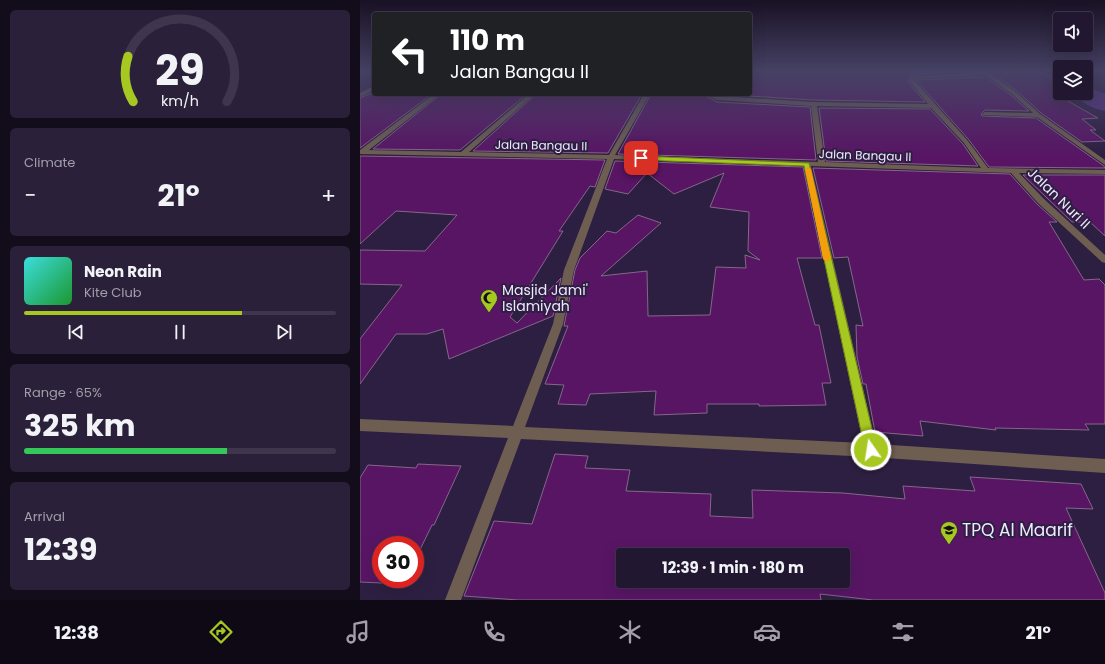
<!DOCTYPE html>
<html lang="en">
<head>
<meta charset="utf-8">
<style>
	:root { --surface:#221731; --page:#2a2039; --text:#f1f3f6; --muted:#a29fab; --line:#3f364d; --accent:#a7c820 }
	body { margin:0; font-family:Poppins,sans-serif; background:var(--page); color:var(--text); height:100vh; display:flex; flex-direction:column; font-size:15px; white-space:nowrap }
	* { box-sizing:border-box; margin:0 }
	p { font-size:13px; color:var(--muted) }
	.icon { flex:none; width:22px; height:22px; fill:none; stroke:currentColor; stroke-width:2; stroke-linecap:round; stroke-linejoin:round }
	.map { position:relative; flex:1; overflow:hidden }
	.side { display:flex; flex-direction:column; gap:10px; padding:10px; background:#130d1b; width:360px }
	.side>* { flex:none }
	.banner { position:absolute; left:12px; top:12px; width:380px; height:84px; border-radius:4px; box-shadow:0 4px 16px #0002,0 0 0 1px var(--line); background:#202124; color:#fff; overflow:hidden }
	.fabs { position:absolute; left:693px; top:12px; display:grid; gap:8px }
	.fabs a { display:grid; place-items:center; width:40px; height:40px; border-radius:4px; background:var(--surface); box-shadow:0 4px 16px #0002,0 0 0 1px var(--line); font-size:20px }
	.speed { position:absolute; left:12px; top:536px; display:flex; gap:8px; font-size:20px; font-weight:700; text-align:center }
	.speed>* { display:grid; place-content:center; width:52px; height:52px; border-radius:50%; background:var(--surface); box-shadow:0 4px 16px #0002,0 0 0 1px var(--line); line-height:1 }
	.speed .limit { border:6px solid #d22; background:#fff; color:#111 }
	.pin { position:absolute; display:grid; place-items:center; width:34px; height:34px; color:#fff; margin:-17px; border-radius:8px; box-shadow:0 2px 6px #0006 }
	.me { position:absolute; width:44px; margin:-22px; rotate:347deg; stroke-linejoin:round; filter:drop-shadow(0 0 3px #0008) }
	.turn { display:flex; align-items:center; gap:14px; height:84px; padding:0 12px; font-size:18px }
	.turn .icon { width:52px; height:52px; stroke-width:2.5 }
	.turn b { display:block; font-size:28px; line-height:34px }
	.big { font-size:30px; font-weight:700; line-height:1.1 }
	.side .card { flex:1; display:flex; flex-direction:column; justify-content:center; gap:6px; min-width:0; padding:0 14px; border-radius:6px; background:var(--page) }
	.side .dial { align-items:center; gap:0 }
	.dial svg { height:104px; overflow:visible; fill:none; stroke:var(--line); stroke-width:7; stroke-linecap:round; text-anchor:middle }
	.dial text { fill:var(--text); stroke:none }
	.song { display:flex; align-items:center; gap:12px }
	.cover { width:48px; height:48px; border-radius:6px; background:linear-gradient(135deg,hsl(180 70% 55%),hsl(130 70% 35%)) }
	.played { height:4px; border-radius:2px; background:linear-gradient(90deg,var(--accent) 70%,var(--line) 70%) }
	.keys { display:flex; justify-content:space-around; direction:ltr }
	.heat { display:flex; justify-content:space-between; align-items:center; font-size:22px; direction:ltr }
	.charge { height:6px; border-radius:3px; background:linear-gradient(90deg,#34c759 65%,var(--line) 0) }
	.trip { position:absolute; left:256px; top:548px; width:234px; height:40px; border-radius:4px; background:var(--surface); box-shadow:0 4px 16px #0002,0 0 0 1px var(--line); font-weight:700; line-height:40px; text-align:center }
	.dock { display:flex; height:64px; justify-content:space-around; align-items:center; background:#0e0914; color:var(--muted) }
	.dock .icon { width:28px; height:28px }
	.dock .on { color:var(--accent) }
	.dock b { font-size:18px; color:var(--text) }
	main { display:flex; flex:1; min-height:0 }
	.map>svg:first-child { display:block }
</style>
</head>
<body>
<main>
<section class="side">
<div class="card dial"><svg viewBox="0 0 100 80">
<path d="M14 69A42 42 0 1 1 86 69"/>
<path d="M14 69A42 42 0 0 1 10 34" stroke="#a7c820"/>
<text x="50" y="56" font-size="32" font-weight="700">29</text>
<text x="50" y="72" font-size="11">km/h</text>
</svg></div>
<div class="card"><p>Climate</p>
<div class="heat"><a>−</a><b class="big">21°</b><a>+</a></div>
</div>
<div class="card">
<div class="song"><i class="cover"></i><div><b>Neon Rain</b><p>Kite Club</p></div></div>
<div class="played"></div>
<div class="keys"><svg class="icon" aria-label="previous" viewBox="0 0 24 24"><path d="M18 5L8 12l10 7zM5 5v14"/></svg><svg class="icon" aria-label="pause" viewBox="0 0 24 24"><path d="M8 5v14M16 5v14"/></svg><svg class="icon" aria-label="next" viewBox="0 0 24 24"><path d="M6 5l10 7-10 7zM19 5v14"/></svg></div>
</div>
<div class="card"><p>Range · 65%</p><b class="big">325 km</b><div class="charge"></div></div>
<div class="card"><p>Arrival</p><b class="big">12:39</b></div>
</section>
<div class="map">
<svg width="745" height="600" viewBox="0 0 745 600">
	<rect width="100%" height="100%" fill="#2d1f41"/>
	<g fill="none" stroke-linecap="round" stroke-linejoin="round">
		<g fill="#593288" fill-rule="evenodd">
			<path d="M 680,71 L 700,71 L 700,84 C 692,82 685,79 680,71 Z"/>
			<path d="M 726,86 L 745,94 L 745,111 C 734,109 720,103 713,93 L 726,93 Z"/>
		</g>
	</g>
	<g fill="#581564" stroke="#846789" fill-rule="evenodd">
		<polygon points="392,71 603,71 550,76 548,82 565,102 454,100 356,94 390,94 390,73"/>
		<polygon points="630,71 679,71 700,83 700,93 720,93 729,98 706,100 738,118 722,119 736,130 730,130 745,141 722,142 681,113 657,91"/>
		<polygon points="625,77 651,95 669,111 625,110 621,114 622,116 676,118 744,166 745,168 629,167 609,140 556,80"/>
		<polygon points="9,94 72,94 0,148 0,98"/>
		<polygon points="81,94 167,94 100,150 13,149"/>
		<polygon points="176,94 282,94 248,153 113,151"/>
		<polygon points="291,94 342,94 357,102 450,107 456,160 258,154"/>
		<polygon points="459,108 570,109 603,144 618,166 466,161"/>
		<polygon points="0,156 245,160 235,187 230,186 199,231 203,231 150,317 157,323 201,278 193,316 89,359 83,329 67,334 36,334 0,384 0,339 42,285 0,284 0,250 65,251 97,215 36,211 0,244"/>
		<polygon points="255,161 443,167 462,258 437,258 455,325 459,325 471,383 462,383 466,405 399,406 399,404 347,404 347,413 294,415 296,391 230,394 226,405 198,404 204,385 185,384 208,326 204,326 215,270 220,258 247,231 256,233 278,215 301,223 241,276 287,271 288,316 350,315 356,267 386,268 385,255 400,260 388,251 389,212 350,207 364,173 314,194 287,173 268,194 245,189"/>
		<polygon points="453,168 650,174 677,204 697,222 689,222 724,280 739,279 745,285 745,424 725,424 729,430 635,428 636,430 560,421 563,436 515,432 506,384 503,384 497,357 496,325 503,326 488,257 474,258"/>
		<polygon points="663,175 745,175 745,236 730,222 712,222"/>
		<path d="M 195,454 L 228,456 L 225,468 L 270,470 L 266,491 L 351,494 L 350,516 L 393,518 L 392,490 L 483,493 L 545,499 L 543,486 L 615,491 L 610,477 L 721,484 L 733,509 L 706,508 L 745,593 L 745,600 L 513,600 L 460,594 L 461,600 L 158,600 L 104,596 L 134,521 L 172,524 ZM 263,555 L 483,555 L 483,581 L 263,581 Z"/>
		<polygon points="58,464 101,466 74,525 72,525 55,560 55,545 21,545 21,579 46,579 43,584 0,582 0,478 8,465 56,468"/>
	</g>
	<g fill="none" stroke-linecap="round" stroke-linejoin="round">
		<polygon fill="#6e5e52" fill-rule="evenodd" points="14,86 14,90 0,97 0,93"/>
		<path fill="#6e5e52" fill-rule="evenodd" d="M 627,71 L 656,92 L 680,114 L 745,160 L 745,165 L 677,117 L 623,115 L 622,114 L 625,112 L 673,113 L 652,94 L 625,75 L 555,79 L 555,81 L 608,141 L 628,168 L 745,170 L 745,174 L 659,173 L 684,199 L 745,255 L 745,263 L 742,262 L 678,203 L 651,173 L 451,166 L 516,444 L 745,459 L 745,473 L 511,457 L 161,439 L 101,600 L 85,600 L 148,438 L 0,431 L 0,419 L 153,426 L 193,324 L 204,270 L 247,159 L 0,154 L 0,150 L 74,94 L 80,94 L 9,150 L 101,152 L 169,94 L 175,94 L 109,152 L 249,155 L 284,94 L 290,94 L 255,155 L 458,162 L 451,106 L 357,100 L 343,94 L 351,94 L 358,96 L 454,102 L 568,104 L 549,81 L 551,77 ZM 457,106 L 571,108 L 604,143 L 621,168 L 465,162 ZM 254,159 L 444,166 L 503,443 L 165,427 L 203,324 L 214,270 Z"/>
	</g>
	<linearGradient id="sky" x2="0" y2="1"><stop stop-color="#191124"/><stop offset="0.46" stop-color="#464265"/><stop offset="1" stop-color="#464265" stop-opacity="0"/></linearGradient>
	<rect width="745" height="155" fill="url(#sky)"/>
	<polygon fill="#a7c820" stroke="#6d8215" points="281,156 449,163 517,450 516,455 511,456 507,455 505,450 444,166 279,160 279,157"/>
	<polygon fill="#f59e0b" points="448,167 451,169 471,259 467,262 463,259 445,169"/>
	<defs>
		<symbol id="mosque-pin" viewBox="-11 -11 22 30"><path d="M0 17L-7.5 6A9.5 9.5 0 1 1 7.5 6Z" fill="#a7c820" stroke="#2d1f41"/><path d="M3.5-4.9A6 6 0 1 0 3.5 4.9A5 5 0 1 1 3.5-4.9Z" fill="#111"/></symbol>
		<symbol id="school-pin" viewBox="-11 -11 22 30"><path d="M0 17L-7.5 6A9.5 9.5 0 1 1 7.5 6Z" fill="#a7c820" stroke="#2d1f41"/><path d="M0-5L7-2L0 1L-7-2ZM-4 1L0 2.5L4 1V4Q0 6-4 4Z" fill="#111"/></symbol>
	</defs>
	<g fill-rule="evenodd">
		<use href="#mosque-pin" x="119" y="288" width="20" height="27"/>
		<use href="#school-pin" x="579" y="520" width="20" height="27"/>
	</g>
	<g text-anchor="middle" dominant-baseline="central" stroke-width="4" stroke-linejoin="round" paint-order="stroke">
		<g font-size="12" fill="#efe7fe" stroke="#2d1f41">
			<text transform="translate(181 145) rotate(1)">Jalan Bangau II</text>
			<text transform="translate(505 155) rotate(2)">Jalan Bangau II</text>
		</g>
		<g font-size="14" fill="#efe7fe" stroke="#2d1f41">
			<text transform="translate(699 198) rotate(44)">Jalan Nuri II</text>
		</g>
		<g font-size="14" fill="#efe7fe" stroke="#2d1f41" text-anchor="start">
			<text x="142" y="290">Masjid Jami'<tspan x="142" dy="16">Islamiyah</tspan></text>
		</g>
		<g font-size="17" fill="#efe7fe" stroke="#2d1f41" text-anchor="start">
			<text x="602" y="530">TPQ Al Maarif</text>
		</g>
	</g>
</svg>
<div class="fabs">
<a><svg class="icon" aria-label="sound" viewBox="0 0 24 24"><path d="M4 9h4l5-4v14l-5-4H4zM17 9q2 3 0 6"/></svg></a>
<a><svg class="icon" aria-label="layers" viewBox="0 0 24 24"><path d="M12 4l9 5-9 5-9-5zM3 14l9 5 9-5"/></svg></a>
</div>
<div class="speed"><div class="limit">30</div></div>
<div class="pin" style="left:281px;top:158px;background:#d93025"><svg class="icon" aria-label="arrive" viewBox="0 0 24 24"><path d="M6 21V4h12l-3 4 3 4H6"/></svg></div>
<svg class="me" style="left:511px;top:450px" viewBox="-20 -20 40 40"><circle r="17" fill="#a7c820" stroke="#fff" stroke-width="3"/><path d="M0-11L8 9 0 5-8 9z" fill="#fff"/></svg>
<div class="trip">12:39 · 1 min · 180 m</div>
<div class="banner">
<div class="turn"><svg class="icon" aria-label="left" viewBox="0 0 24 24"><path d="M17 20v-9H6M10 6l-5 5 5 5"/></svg><div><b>110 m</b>Jalan Bangau II</div></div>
</div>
</div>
</main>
<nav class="dock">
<b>12:38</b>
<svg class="icon on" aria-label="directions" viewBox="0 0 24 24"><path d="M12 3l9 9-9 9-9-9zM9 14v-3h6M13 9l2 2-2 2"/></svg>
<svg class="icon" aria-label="music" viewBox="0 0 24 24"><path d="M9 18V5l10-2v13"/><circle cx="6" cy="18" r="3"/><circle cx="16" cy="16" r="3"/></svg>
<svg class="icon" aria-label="phone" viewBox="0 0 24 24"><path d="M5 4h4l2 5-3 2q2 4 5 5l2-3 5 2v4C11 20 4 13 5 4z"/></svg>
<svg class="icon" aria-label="climate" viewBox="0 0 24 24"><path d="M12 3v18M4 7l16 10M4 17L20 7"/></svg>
<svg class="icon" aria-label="car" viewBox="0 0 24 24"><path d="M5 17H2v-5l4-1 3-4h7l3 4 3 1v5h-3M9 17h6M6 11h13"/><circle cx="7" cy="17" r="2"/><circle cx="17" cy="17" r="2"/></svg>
<svg class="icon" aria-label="filters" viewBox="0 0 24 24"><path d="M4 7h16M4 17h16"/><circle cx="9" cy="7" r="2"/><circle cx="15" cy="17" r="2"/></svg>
<b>21°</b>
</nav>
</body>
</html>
